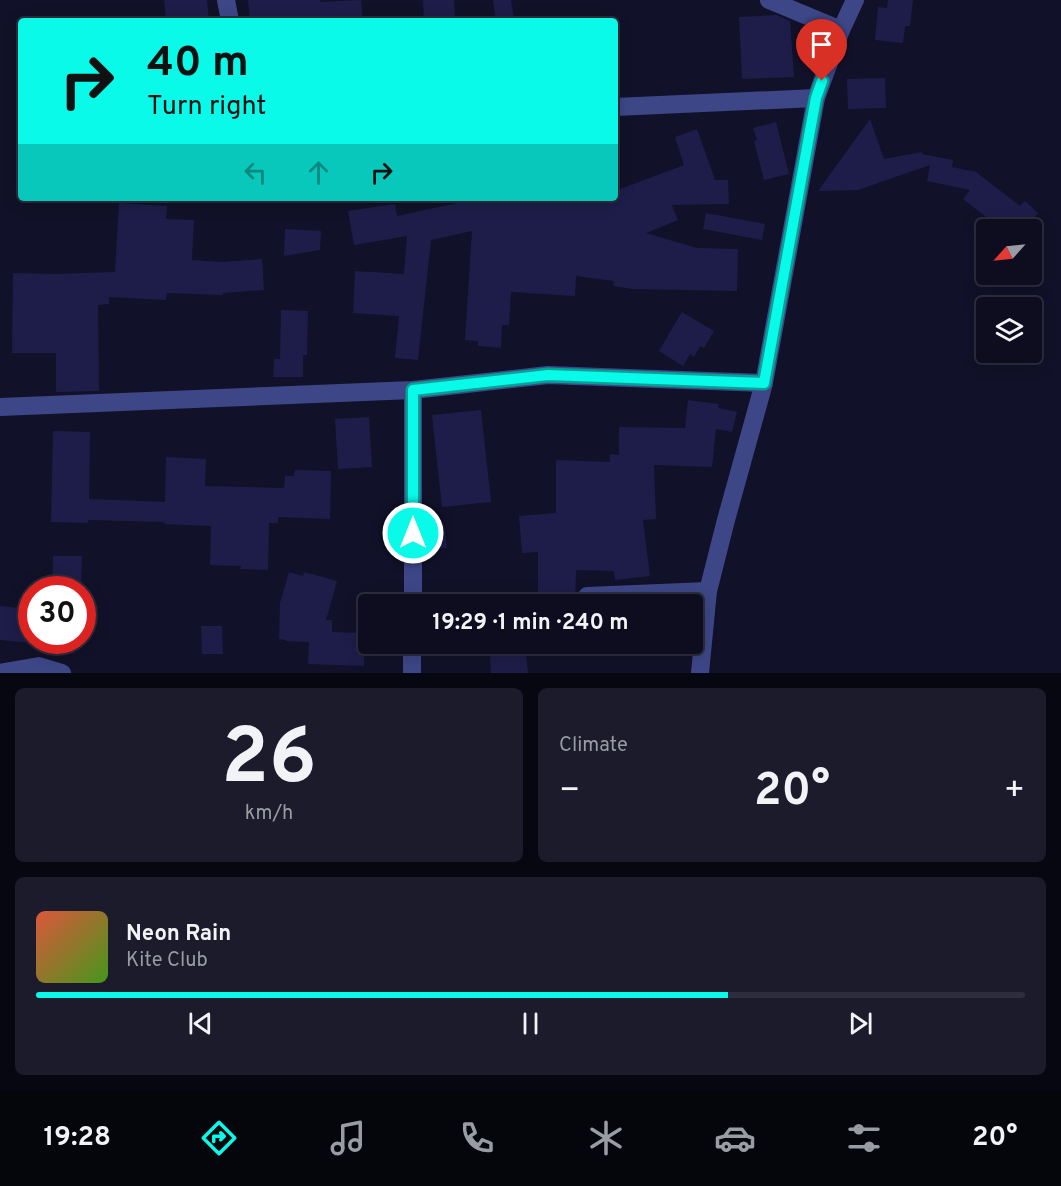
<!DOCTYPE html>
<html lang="en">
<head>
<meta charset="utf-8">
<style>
	:root { --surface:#0d0d1f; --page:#1b1b2c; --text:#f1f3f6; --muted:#9a9ca4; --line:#2d2d3d; --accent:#09fae9 }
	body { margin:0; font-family:Overpass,sans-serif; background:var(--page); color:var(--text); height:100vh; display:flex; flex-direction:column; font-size:22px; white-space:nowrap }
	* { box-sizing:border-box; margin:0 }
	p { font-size:20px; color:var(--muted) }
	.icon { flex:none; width:33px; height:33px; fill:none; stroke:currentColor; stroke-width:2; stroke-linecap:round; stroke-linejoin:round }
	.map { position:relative; height:673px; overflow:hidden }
	.details { display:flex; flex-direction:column; gap:15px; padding:15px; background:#070711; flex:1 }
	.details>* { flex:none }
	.banner { position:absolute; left:18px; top:18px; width:600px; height:183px; border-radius:6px; box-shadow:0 3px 15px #0003,0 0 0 2px var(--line); background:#09fae9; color:#111; overflow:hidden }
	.needle { width:39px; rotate:243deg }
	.tools { position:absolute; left:976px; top:219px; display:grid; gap:12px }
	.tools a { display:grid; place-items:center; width:66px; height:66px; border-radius:6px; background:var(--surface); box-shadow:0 3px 15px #0003,0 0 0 2px var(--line); font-size:30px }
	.speed { position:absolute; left:18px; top:576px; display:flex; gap:12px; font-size:30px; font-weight:700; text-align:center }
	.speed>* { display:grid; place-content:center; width:78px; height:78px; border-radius:50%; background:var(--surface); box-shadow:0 3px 15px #0003,0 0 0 2px var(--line); line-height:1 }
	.speed .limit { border:9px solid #d22; background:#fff; color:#111 }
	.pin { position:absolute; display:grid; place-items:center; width:51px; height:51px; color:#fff; margin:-62px -26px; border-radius:50% 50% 50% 0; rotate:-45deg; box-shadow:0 0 6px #0007 }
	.pin .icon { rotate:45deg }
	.me { position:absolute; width:66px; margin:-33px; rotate:0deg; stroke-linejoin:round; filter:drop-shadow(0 0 4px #0008) }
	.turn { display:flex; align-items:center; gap:21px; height:126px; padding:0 30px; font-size:27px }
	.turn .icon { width:78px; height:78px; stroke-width:2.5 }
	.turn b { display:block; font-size:42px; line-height:51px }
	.lanes { display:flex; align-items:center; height:57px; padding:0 30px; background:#0003; justify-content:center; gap:30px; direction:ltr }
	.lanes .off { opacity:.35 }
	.big { font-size:45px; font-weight:700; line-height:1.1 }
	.details .card { flex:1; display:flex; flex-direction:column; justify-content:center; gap:9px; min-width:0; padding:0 21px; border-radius:9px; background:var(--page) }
	.details .dial { align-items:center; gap:0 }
	.dial b { font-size:78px; line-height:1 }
	.song { display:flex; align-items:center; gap:18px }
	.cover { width:72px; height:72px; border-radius:9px; background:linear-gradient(135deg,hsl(10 70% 55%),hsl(100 70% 35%)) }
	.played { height:6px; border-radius:3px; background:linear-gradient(90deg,var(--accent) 70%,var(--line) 70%) }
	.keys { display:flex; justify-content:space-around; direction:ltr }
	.heat { display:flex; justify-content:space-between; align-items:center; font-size:33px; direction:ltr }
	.details .tiles { flex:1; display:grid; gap:15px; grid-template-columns:1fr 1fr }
	.card:last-child { grid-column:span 2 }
	.trip { position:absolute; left:358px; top:594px; width:345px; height:60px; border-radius:6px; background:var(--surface); box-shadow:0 3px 15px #0003,0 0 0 2px var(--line); font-weight:700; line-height:60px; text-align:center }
	.menu { display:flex; height:96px; justify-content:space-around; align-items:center; background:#05050c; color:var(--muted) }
	.menu .icon { width:42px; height:42px }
	.menu .active { color:var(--accent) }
	.menu b { font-size:27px; color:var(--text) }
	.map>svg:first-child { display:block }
</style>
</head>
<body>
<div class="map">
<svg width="1061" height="673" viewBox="0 0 1061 673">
	<rect width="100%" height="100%" fill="#111129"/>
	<g fill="#1e1d49">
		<polygon points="164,0 207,0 209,21 166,21"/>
		<polygon points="248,0 320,0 320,2 361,0 363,21 293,21 292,18 250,21"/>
		<polygon points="423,0 454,0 455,21 424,21"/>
		<polygon points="493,0 511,0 514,19 496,21"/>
		<polygon points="888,0 913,0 910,26 905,26 903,43 875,40 878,7 887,8"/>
		<polygon points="776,15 790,21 794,77 742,79 739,17"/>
		<polygon points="885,78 886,108 848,109 847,79"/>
		<polygon points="870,119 884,159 922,152 922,154 953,160 952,167 976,172 1020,206 1025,201 1038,213 1025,230 1003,230 963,199 970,190 927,181 930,165 858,190 818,191"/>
		<polygon points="776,122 789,174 764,180 754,141 757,140 753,128"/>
		<polygon points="697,129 715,180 728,180 729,204 672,205 678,220 646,233 697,248 738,249 737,291 632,289 613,286 614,281 576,276 575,296 511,292 509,325 502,325 501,348 478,346 478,341 465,340 472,231 431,240 418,360 395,358 399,316 353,313 355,271 404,274 407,236 354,245 348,211 395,204 397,216 462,202 473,198 615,198 615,191 684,165 675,137"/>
		<polygon points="119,203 167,206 166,219 194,220 192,260 223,262 262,259 264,290 223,293 223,295 167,293 166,300 109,297 109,304 98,305 99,391 56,392 56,353 12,353 13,273 56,274 115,272"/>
		<polygon points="706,213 765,224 762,240 703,229"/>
		<polygon points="285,229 321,231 320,250 284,256"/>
		<polygon points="281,310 308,311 307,355 303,355 303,377 273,377 274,359 280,359"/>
		<polygon points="682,312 714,331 704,348 700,346 694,357 690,354 683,366 659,351"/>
		<polygon points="688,400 719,404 718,408 737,412 732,432 716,429 712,467 654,465 656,519 643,520 650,576 615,580 614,571 576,570 575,604 551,604 551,592 538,592 538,552 522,553 519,516 556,513 556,460 610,462 610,454 619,455 619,427 685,428"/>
		<polygon points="481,410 491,502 442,507 432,415"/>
		<polygon points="369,417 372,467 338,469 335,419"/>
		<polygon points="53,431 90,432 89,499 165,502 166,457 206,459 205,486 284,488 285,476 294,476 295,470 331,471 330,519 278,517 278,523 269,523 268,570 240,569 241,566 210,565 211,526 164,524 165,522 88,520 88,523 51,522"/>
		<polygon points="444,523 447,548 428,550 425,525"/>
		<polygon points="53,556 82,556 81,590 52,590"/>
		<polygon points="289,572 303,576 304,572 337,581 326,620 332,620 332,632 365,633 364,666 308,664 309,642 286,641 286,640 279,639 280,603"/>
		<polygon points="0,606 32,609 32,643 0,640"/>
		<polygon points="201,626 222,626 223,654 202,654"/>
		<polygon points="489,644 525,644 528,673 491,673"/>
	</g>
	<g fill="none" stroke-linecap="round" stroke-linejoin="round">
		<g stroke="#3d4787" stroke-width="18">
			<polyline points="226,0 230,21"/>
			<polyline points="769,0 841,30"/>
			<polyline points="615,107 816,98"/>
			<polyline points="0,407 413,390 548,375 764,383"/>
			<polyline points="587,596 708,591"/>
			<polyline points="413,604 413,390"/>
			<polyline points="0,673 39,666 62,673"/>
			<polyline points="412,673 412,644"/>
			<polyline points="700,673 708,591 726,520 764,383 816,98 841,30 855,0"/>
		</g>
	</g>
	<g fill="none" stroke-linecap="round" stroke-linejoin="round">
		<defs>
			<polyline id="route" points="413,533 413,390 548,375 764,383 816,98 822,81"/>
		</defs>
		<use href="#route" stroke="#06a297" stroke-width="15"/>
		<use href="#route" stroke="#09fae9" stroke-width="10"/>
	</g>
</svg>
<div class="tools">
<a><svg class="needle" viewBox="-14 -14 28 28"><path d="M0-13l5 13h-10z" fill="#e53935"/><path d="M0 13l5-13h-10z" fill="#9a9ca4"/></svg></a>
<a><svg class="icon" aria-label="layers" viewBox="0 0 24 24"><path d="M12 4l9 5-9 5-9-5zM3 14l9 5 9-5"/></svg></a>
</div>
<div class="speed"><div class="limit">30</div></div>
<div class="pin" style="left:822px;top:81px;background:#d93025"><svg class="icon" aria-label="arrive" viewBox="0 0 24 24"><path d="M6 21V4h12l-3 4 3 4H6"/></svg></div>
<svg class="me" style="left:413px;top:533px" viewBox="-20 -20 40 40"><circle r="17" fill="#09fae9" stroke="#fff" stroke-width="3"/><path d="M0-11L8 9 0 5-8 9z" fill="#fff"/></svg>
<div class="trip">19:29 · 1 min · 240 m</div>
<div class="banner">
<div class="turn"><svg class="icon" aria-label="right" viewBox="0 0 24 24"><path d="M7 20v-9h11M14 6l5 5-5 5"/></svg><div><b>40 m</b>Turn right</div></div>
<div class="lanes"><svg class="icon off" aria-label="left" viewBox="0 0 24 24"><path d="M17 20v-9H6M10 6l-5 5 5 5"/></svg><svg class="icon off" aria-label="ahead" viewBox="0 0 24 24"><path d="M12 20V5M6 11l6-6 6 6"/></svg><svg class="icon" aria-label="right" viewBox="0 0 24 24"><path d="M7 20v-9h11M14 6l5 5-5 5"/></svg></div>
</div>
</div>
<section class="details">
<div class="tiles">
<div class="card dial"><b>26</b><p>km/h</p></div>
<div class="card"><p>Climate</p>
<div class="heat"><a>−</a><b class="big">20°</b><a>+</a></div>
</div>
<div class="card">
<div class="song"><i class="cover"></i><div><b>Neon Rain</b><p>Kite Club</p></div></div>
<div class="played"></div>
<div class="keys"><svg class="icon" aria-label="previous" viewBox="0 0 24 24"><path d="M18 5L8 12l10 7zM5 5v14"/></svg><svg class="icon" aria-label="pause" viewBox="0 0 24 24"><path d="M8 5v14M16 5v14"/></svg><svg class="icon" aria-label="next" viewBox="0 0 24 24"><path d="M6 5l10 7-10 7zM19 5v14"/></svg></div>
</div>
</div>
</section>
<nav class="menu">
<b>19:28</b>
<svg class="icon active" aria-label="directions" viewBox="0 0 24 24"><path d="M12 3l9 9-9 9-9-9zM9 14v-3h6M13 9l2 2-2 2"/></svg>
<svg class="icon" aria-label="music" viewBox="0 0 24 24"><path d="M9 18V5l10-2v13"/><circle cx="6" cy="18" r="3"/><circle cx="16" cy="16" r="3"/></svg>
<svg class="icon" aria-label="phone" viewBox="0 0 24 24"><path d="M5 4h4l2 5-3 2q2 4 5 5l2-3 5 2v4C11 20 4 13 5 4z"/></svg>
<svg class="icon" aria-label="climate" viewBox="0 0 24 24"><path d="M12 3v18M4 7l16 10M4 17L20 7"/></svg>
<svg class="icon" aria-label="car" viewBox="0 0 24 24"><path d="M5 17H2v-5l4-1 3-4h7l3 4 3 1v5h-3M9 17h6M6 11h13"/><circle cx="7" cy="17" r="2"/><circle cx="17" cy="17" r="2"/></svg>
<svg class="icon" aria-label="filters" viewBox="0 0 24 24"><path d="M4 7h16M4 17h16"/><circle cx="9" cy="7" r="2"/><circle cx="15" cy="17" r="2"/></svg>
<b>20°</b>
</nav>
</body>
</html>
